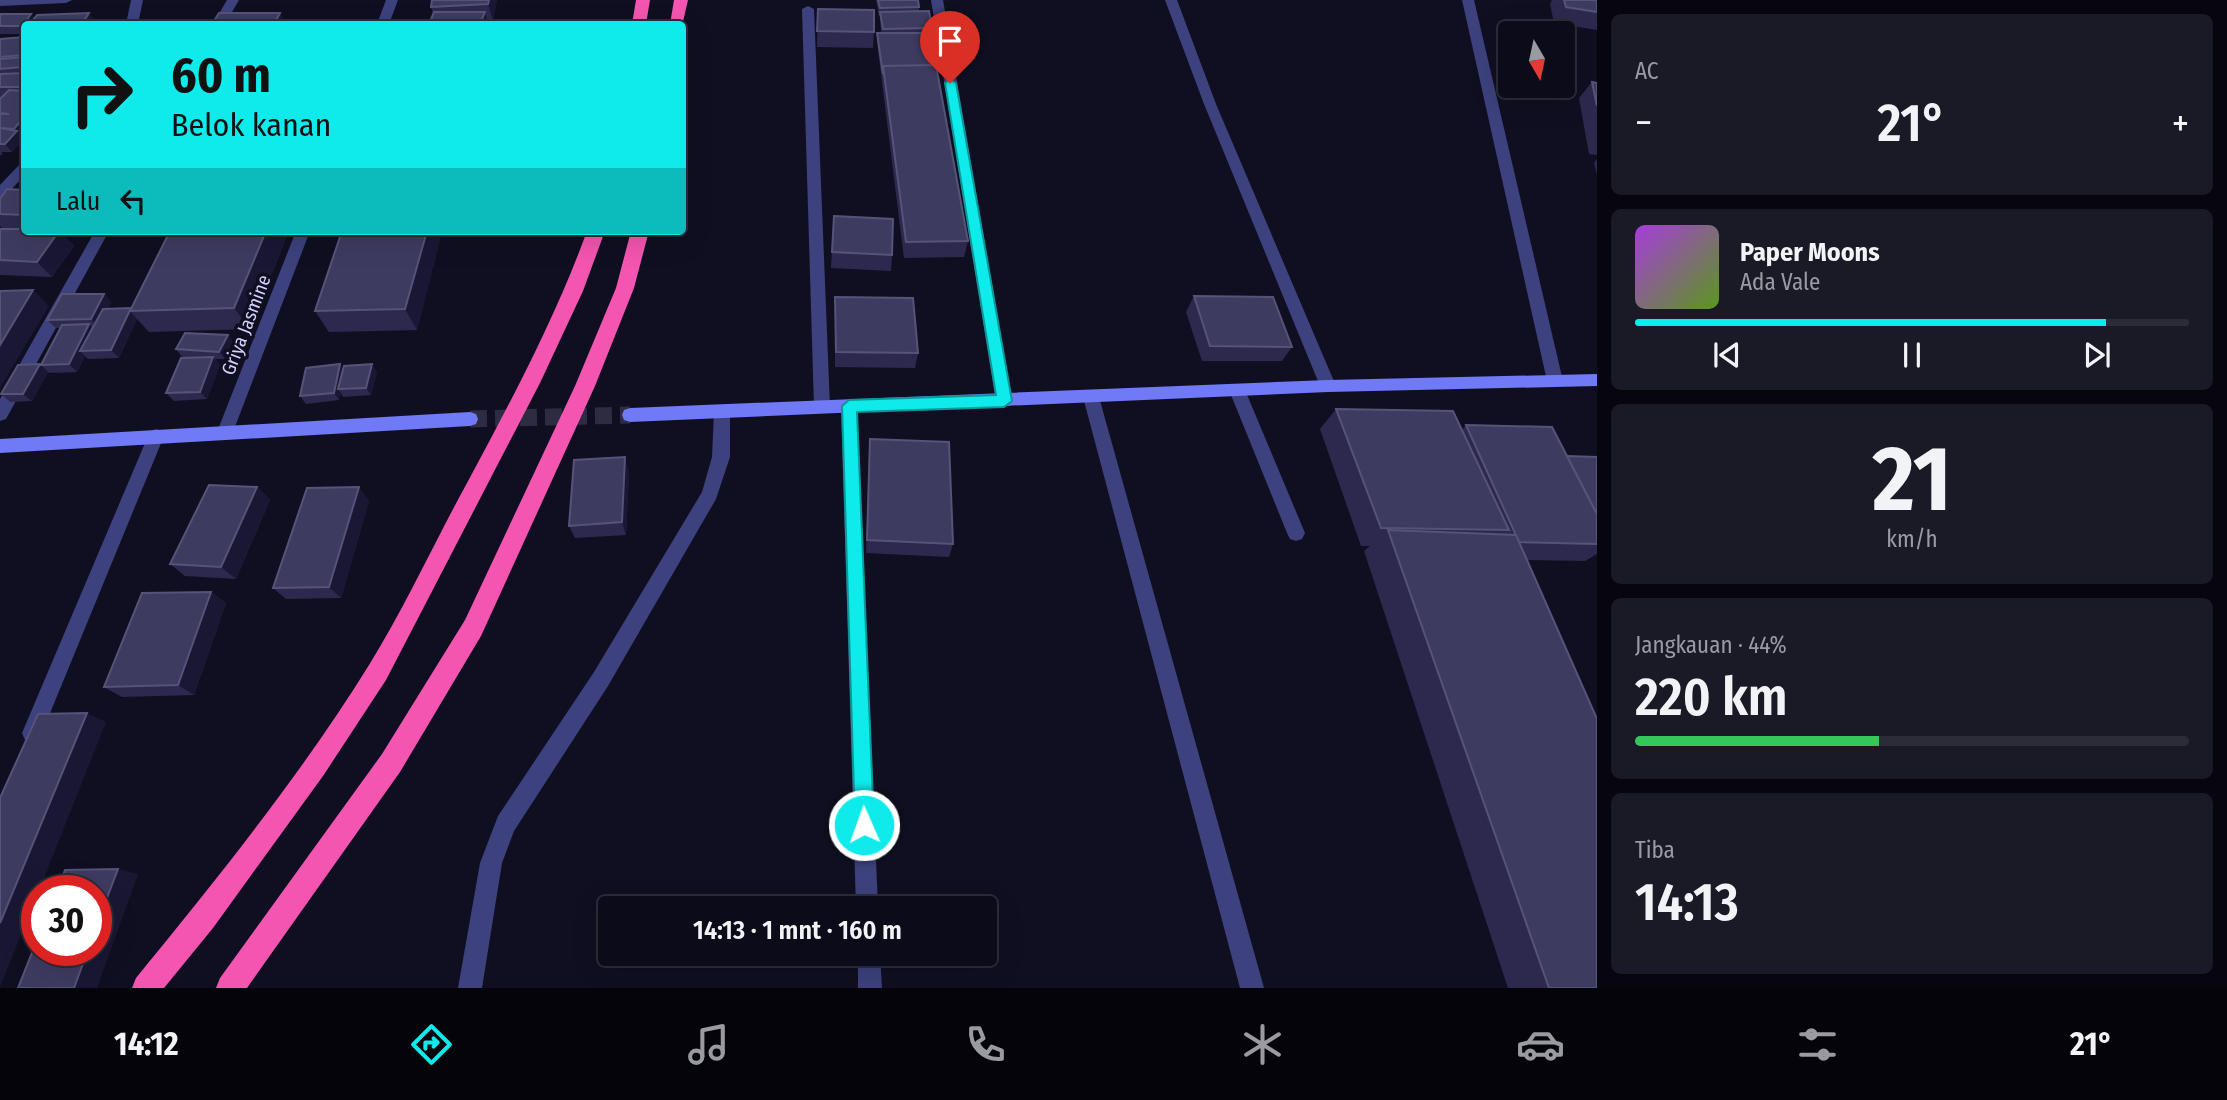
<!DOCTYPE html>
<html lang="id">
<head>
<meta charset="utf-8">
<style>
	:root { --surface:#0c0b19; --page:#1a1926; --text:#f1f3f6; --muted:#9a9ba2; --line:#2c2b38; --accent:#0feaeb }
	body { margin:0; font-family:"Fira Sans Condensed",sans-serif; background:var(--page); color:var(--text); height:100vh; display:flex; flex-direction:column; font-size:26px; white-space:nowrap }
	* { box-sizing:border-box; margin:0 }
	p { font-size:23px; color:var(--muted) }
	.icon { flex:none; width:38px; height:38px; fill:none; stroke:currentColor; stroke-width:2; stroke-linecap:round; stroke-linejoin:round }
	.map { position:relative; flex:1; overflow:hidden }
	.details { display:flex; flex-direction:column; gap:14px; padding:14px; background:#07060e; width:630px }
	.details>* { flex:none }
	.banner { position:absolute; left:21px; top:21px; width:665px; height:214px; border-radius:7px; box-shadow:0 7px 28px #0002,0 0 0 2px var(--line); background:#0feaeb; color:#111; overflow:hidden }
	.needle { width:46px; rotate:171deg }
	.controls { position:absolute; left:1498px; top:21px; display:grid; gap:14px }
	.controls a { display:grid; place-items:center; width:77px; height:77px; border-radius:7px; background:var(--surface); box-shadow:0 7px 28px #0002,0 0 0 2px var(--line); font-size:35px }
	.speed { position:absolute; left:21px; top:875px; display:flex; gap:14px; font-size:35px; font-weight:700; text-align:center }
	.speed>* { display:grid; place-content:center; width:91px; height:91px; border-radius:50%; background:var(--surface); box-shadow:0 7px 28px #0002,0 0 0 2px var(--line); line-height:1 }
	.speed .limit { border:10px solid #d22; background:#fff; color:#111 }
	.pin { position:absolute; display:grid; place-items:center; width:60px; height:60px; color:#fff; margin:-72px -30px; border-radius:50% 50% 50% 0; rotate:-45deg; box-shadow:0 0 7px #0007 }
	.pin .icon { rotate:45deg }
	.me { position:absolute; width:77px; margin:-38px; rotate:358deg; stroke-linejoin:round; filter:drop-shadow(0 0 5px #0008) }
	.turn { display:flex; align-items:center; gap:24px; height:147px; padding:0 35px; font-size:32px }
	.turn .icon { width:91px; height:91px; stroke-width:2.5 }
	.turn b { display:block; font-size:49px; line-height:60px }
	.then { display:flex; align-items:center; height:66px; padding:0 35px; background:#0003; gap:14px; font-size:26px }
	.big { font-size:52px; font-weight:600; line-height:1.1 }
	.details .tile { flex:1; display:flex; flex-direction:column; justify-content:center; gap:10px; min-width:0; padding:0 24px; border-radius:10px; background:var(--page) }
	.details .dial { align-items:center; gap:0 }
	.dial b { font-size:91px; line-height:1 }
	.song { display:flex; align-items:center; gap:21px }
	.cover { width:84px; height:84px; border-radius:10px; background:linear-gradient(135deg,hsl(280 70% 55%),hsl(90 70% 35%)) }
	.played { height:7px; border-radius:4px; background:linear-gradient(90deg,var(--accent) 85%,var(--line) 85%) }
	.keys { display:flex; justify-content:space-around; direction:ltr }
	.heat { display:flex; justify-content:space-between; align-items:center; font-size:38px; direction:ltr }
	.charge { height:10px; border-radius:5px; background:linear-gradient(90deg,#34c759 44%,var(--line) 0) }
	.trip { position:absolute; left:598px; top:896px; width:399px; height:70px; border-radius:7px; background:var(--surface); box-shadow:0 7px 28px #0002,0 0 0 2px var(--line); font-weight:600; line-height:70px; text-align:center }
	.tab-bar { display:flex; height:112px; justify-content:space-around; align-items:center; background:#05040a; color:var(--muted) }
	.tab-bar .icon { width:49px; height:49px }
	.tab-bar .active { color:var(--accent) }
	.tab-bar b { font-size:32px; color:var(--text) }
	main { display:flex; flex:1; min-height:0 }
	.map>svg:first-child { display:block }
</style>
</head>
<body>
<main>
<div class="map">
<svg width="1597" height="988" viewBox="0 0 1597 988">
	<rect width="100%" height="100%" fill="#100f21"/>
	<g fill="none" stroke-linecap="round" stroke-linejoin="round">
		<polyline stroke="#2d2c42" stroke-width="17" stroke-dasharray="17 8" stroke-linecap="butt" points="470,419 630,415"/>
		<g fill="#3d417d" fill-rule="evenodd">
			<polygon points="1237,384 1245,390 1305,533 1302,539 1296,541 1290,539 1287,533 1229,390"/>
			<polygon points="1091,391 1099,397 1264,988 1240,988 1083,397"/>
		</g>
		<g fill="#3d417d" fill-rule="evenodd">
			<polygon points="0,0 72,0 66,3 0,6"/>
			<polygon points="131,0 143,0 138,24 126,24"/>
			<polygon points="227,0 239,0 225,24 213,24"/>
			<polygon points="386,0 398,0 389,24 377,24"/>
			<polygon points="931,0 943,0 1012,401 1010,406 998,406 996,401"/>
			<polygon points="1165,0 1177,0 1216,104 1336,386 1334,390 1328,392 1320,386 1204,104"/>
			<polygon points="1462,0 1474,0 1563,381 1555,387 1547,381"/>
			<polygon points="808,6 814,9 830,407 828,412 816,412 814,407 802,9"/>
			<polygon points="24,164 24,176 5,196 0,198 0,185 19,165"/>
			<polygon points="95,231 109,231 6,419 0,421 0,399"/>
			<polygon points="296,231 310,231 233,432 231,437 219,437 217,432"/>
			<polygon points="849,399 855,401 857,406 878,908 856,908 841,406 843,401"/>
			<polygon points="722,405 728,407 730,412 730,457 716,499 608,686 514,831 502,863 482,988 458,988 480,863 498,816 594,672 702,492 712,457 714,412 716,407"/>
			<polygon points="156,429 162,431 164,436 39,740 32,743 25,740 22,733 148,436 150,431"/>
			<polygon points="858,954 880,954 882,988 858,988"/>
		</g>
		<g fill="#7079f6" fill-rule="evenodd">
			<polygon points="1597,374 1597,386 1328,392 630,422 624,420 622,415 624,410 630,408 1328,380"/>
			<polygon points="470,412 476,414 478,419 476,424 470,426 0,453 0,439"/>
		</g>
		<g fill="#f455b0" fill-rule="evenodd">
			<polygon points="636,0 650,0 646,24 632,24"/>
			<polygon points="674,0 688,0 682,26 670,24"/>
			<path d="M 587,231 L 605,231 L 583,291 L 540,383 L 386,680 L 323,776 L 213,928 L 164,988 L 132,988 L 136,978 C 216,880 303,772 369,665 C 405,607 434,543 467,483 C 511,401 555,319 587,231 Z"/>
			<polygon points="631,231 649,231 634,288 595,386 481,636 400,772 247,988 216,988 220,978 382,754 465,620 575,386 616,288"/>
		</g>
	</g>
	<g fill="#2d294e">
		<polygon points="497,0 493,20 487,20 433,14 431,7"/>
		<polygon points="876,0 918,0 919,11 932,28 931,37 928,37 968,241 964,257 904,258 877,42 877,33 881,33 880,16 879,16"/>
		<polygon points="1552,0 1597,0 1597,30 1554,23 1550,4"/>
		<polygon points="818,9 874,32 873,48 817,47"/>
		<polygon points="0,14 31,14 34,18 95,21 24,24 24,34 0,34"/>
		<polygon points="24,37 24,134 22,136 24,139 12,152 1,152 3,153 0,156 0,39"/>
		<polygon points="1592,82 1597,83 1597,155 1589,154 1579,98"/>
		<polygon points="1597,159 1597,175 1594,163"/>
		<polygon points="24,182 24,231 60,231 74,246 52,277 0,275 0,229 3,229 0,226 0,199 24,190 21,187"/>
		<polygon points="834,216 892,255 891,271 831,268"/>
		<polygon points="170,231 289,231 250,329 149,332 137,319 119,358 88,359 85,356 77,372 49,373 41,365 60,328 56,328 47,320 104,294 111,302 108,309 131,308"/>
		<polygon points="442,231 417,330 329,332 315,311"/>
		<polygon points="1194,296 1292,347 1282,361 1202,361 1186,312"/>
		<polygon points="835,297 918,353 915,368 835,367"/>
		<polygon points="228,335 234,343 225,359 215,359 220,365 207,399 174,401 166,393 192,358 182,357 176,349"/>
		<polygon points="40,364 48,372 32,401 10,402 1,394"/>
		<polygon points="343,369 377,372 371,395 343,397 341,393 339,400 306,404 300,396"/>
		<polygon points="1336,409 1462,430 1466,425 1567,456 1597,457 1597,554 1585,561 1527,560 1597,988 1508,988 1364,551 1370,546 1361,546 1320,429"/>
		<polygon points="870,439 953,544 949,557 866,553 869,452"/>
		<polygon points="629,471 626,535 575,538 569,526"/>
		<polygon points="257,487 270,500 236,579 185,576 170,564"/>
		<polygon points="369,501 341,598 286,599 273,588"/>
		<polygon points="211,592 226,603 194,695 122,697 104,687"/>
	</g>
	<g fill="#1a1734">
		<polygon points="489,0 497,0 493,20 488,4"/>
		<polygon points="485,12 488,24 480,24"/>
		<polygon points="89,13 95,21 93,24 82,24"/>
		<polygon points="280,13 286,24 274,24"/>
		<polygon points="31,14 37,22 35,24 24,24 24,29 22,26"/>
		<polygon points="24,117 24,134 22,136 24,139 12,152 5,144 16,132 14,129"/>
		<polygon points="60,231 74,246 52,277 37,262"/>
		<polygon points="266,231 289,231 250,329 234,308"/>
		<polygon points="427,231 442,231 417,330 405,309"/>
		<polygon points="33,290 49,306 0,388 0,345"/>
		<polygon points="104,294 111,302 98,327 91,319"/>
		<polygon points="130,311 137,319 119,358 111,350"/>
		<polygon points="89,324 97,332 80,351 85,356 77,372 69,364"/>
		<polygon points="228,335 234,343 225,359 219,352"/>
		<polygon points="213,357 220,365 207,399 200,392"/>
		<polygon points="40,364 48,372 32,401 23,394"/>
		<polygon points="340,364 345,372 338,389 341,393 339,400 334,393"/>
		<polygon points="372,364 377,372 371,395 366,388"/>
		<polygon points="625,457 629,471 626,535 622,522"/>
		<polygon points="257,487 270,500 236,579 221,567"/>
		<polygon points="359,487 369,501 341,598 329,587"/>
		<polygon points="211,592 226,603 194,695 178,685"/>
		<polygon points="87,713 106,722 39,891 37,891 37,895 0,987 0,923"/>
		<polygon points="118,869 138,874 97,988 74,988 88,950 96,950 96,927"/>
	</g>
	<g fill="#3e3b61" stroke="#565379" stroke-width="2">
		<polygon points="432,0 489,0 488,4 431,7"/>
		<polygon points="878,0 918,0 919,7 880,8"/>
		<polygon points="1564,0 1597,0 1597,12 1566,7"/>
		<polygon points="818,9 874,10 874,32 817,31"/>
		<polygon points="929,11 932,28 883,29 880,12"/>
		<polygon points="434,12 485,12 480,24 429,24"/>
		<polygon points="89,13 82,24 30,24 37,15"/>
		<polygon points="219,13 280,13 274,24 212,24"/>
		<polygon points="0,14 31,14 22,26 0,26"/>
		<polygon points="877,33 927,33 933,66 883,66 883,74"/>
		<polygon points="24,37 24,55 0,57 0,39"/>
		<polygon points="24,57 24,62 22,67 0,69 0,59"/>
		<polygon points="936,65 968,241 906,242 883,66"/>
		<polygon points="24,73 24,87 0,87 0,74"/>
		<polygon points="1592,82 1597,83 1597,106"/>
		<polygon points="9,90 24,91 24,117 14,129 0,128 0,114 9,114 0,113 0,99"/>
		<polygon points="0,128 17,131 5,144 0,144"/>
		<polygon points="7,189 24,190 24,215 0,214 0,199"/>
		<polygon points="834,216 893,219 892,255 832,252"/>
		<polygon points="0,229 24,229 24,231 59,231 37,262 0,260"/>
		<polygon points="170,231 266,231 234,308 130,311"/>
		<polygon points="342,231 427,231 405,309 315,311"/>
		<polygon points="33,290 0,345 0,291"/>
		<polygon points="62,294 104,294 91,319 47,320"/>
		<polygon points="1194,296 1273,297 1292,347 1210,346"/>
		<polygon points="835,297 913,298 918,353 836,352"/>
		<polygon points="131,308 111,350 80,351 103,309"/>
		<polygon points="89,324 69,364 41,365 62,325"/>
		<polygon points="185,333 228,335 219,352 176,349"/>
		<polygon points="213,357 200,392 166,393 181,358"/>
		<polygon points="40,364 23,394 1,394 18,365"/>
		<polygon points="340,364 334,393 300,396 306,368"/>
		<polygon points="372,364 366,388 338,389 344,366"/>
		<polygon points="1336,409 1453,411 1509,530 1381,528"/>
		<polygon points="1466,425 1552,427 1597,514 1597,544 1519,542"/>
		<polygon points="870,439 949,442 953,544 867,540"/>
		<polygon points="1567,456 1597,457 1597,514"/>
		<polygon points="625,457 622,522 569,526 574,460"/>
		<polygon points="209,485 257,487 221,567 170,564"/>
		<polygon points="359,487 329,587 273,588 307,488"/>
		<polygon points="1388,530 1516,535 1597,719 1597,988 1549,988"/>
		<polygon points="211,592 178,685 104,687 142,593"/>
		<polygon points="87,713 0,923 0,798 38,714"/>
		<polygon points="118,869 96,927 96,891 57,891 65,870"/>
		<polygon points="37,940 37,950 88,950 74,988 18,988"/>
	</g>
	<polygon fill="#0feaeb" stroke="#0a9899" stroke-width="2" points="950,79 956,83 1012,401 1004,407 857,412 874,825 871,832 864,834 857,832 855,825 842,406 849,400 996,395 945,83"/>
	<g text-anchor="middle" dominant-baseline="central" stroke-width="7" stroke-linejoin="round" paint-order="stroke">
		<g font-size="19" fill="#d3d2fc" stroke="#100f21">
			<text transform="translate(246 325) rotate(-69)">Griya Jasmine</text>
		</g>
	</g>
</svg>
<div class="controls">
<a><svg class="needle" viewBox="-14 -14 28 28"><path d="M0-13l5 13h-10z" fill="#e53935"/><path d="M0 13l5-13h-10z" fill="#9a9ba2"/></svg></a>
</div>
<div class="speed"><div class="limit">30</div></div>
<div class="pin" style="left:950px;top:83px;background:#d93025"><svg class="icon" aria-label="arrive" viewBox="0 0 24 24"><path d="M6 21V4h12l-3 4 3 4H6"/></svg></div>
<svg class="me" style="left:864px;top:825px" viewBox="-20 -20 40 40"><circle r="17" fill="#0feaeb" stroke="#fff" stroke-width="3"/><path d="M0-11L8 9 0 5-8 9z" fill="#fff"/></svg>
<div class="trip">14:13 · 1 mnt · 160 m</div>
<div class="banner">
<div class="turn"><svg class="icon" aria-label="right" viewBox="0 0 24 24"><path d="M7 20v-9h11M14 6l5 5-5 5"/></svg><div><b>60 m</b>Belok kanan</div></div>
<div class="then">Lalu<svg class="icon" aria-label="left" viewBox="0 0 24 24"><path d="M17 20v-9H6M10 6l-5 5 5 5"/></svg></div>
</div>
</div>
<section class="details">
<div class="tile"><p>AC</p>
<div class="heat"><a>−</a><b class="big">21°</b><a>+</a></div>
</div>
<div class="tile">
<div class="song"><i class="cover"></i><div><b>Paper Moons</b><p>Ada Vale</p></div></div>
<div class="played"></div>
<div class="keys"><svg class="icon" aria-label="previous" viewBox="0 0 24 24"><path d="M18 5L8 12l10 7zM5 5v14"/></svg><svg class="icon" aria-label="pause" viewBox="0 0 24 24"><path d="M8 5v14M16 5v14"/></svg><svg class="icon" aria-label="next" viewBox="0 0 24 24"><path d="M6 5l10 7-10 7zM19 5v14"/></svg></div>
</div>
<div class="tile dial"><b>21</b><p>km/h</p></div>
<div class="tile"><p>Jangkauan · 44%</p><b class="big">220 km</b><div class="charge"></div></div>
<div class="tile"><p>Tiba</p><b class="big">14:13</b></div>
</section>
</main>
<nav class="tab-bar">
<b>14:12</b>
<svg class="icon active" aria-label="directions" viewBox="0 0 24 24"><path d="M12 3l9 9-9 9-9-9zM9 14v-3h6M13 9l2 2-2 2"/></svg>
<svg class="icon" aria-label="music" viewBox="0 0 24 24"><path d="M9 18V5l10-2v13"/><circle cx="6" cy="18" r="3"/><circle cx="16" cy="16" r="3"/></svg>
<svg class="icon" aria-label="phone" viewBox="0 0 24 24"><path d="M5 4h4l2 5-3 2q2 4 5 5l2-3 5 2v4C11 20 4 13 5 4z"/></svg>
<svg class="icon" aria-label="climate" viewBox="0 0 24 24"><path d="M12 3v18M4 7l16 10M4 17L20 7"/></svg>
<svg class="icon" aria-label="car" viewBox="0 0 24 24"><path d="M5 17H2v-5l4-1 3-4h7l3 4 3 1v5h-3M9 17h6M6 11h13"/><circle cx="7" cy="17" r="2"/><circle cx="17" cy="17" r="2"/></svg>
<svg class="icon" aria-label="filters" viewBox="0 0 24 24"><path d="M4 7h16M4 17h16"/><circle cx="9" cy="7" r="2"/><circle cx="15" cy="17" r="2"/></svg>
<b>21°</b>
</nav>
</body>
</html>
